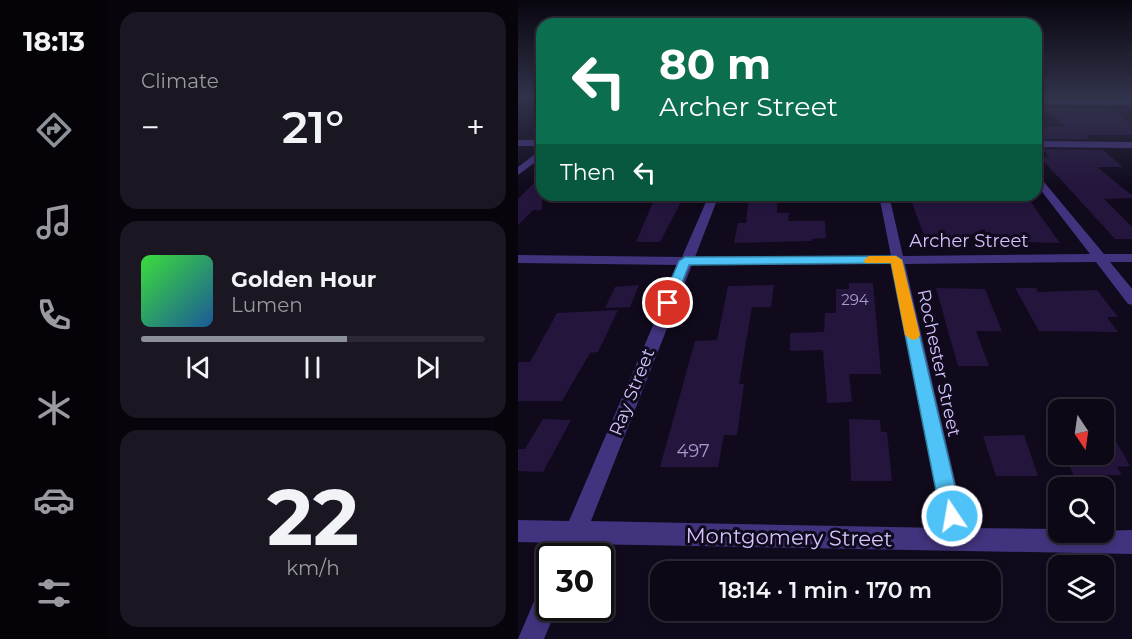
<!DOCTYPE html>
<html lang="en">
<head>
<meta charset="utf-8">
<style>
	:root { --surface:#0c0815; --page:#1a1622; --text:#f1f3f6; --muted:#9a9aa0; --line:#2c2934; --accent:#8c9099 }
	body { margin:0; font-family:Montserrat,sans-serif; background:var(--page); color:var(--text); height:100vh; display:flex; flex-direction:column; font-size:22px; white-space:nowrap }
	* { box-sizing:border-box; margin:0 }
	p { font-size:20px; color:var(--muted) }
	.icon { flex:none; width:33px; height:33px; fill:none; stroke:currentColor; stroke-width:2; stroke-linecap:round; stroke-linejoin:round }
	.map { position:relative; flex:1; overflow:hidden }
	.panel { display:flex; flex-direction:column; gap:12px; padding:12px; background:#07040c; width:410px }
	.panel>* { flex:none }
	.banner { position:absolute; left:18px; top:18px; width:506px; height:183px; border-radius:18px; box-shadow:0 3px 9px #0003,0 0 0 2px var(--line); background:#0b6e4f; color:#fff; overflow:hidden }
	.needle { width:39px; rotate:167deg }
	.fabs { position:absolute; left:530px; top:399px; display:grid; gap:12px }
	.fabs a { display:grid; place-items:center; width:66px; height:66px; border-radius:12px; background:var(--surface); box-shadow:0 3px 9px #0003,0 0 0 2px var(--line); font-size:30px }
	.speed { position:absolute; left:18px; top:543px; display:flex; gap:12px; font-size:30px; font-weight:700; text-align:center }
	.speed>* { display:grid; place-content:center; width:78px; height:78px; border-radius:50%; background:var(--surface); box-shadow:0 3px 9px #0003,0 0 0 2px var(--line); line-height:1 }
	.speed .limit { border:3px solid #111; border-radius:9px; background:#fff; color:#111 }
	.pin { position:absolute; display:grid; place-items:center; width:51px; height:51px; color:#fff; margin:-26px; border:3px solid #fff; border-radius:50%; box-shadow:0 2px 6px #0007 }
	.me { position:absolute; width:66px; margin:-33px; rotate:348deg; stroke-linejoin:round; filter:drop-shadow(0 0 4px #0008) }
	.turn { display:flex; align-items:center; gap:21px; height:126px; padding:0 24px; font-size:27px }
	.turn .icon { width:78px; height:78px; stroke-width:2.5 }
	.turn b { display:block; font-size:42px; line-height:51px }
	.then { display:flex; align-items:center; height:57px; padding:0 24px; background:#0003; gap:12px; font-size:22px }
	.big { font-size:45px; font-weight:600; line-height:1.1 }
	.panel .widget { flex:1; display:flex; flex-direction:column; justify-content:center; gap:9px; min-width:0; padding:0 21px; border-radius:18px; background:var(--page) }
	.panel .dial { align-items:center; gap:0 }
	.dial b { font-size:78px; line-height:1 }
	.song { display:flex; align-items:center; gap:18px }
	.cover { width:72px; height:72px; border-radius:9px; background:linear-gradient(135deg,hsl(120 70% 55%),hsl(210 70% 35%)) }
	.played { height:6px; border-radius:3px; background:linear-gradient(90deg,var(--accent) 60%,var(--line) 60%) }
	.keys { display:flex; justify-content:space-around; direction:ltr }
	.heat { display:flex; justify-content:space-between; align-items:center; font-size:33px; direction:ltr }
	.trip { position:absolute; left:132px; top:561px; width:351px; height:60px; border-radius:18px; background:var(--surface); box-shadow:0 3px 9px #0003,0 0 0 2px var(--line); font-weight:600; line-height:60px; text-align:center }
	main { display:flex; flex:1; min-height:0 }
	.menu { display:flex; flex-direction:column; width:108px; justify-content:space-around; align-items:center; background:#050308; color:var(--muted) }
	.menu .icon { width:42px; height:42px }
	.menu .selected { color:var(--accent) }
	.menu b { font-size:27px; color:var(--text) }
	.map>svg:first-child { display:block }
</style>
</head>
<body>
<main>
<nav class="menu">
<b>18:13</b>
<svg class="icon selected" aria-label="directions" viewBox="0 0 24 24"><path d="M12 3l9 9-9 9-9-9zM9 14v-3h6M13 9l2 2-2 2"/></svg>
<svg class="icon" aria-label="music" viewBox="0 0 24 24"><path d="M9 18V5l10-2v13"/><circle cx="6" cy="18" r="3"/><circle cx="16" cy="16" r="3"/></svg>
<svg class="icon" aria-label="phone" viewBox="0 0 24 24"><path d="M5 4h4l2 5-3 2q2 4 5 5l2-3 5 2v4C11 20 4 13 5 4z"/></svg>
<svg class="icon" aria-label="climate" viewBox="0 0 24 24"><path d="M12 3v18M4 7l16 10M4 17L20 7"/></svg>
<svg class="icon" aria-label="car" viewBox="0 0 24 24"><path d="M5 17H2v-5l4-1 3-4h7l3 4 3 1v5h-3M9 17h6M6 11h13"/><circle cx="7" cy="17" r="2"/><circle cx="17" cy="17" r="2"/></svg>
<svg class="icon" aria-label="filters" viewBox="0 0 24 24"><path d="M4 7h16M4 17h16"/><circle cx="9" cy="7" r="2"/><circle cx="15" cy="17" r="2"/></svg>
</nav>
<section class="panel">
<div class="widget"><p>Climate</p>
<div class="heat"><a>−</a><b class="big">21°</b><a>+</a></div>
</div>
<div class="widget">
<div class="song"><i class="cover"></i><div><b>Golden Hour</b><p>Lumen</p></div></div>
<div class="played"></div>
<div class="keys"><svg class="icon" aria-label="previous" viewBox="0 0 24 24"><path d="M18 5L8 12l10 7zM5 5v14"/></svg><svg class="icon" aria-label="pause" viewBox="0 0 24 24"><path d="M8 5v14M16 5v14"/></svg><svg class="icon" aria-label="next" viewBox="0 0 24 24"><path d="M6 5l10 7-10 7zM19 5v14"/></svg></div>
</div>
<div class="widget dial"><b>22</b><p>km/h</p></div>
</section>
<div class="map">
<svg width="615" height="639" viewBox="0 0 615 639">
	<rect width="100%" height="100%" fill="#100a1c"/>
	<g fill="#24153d">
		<polygon points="525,108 591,109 615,124 615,135 568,135 572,139 518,139 518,127 547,126"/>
		<polygon points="524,149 585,150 605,167 579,167 615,196 615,198 586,199 615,228 615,239 597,239 522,157 531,157"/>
		<polygon points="24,175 24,210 15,210 0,225 0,199"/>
		<polygon points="231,195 260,195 259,213 271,213 270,221 307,221 308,238 294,239 294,241 216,243 220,223 228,223"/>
		<polygon points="396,197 505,197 508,201 512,201 542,243 472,241 466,229 444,239 408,241 393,200 397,200"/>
		<polygon points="136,200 164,200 142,242 118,242"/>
		<polygon points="331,283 355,283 363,374 331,374 334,402 309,403 305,350 272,351 272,333 306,332 307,313 318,313 318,289 331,289"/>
		<polygon points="121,285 112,307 87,308 97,287"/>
		<polygon points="256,285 253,307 234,307 221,384 226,384 219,435 206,435 200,467 142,467 177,341 199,340 210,286"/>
		<polygon points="418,288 467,289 484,331 458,331 471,366 440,366"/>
		<polygon points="497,288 518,288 520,292 579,290 600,317 589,317 600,332 521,331"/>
		<polygon points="100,310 80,352 72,353 44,401 0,401 0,362 12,362 39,313"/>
		<polygon points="585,418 612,466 599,467 604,475 556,476 546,454 585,454"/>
		<polygon points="25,419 53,420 25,472 0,471 0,449 7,449"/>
		<polygon points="331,419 362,420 363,432 369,432 374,481 333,481"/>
		<polygon points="506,435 520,476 478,476 465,436"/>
	</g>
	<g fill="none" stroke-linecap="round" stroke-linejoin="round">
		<g fill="#41337d" fill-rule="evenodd">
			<polygon points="518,100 615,101 615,105 518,104"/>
			<rect x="0" y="140" width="24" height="6"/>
			<polygon points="518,141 615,142 615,148 518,147"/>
			<polygon points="24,149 24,157 0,175 0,167"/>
			<path d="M 518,175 L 521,176 L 586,254 L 615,254 L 615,262 L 592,262 L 615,290 L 615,305 L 610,304 L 578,262 L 387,264 L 448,528 L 540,529 L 540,532 L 615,530 L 615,554 L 65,544 L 60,556 L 36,556 L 41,543 L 0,542 L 0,520 L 51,521 L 161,265 L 0,263 L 0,255 L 164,257 L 191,195 L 201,195 L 177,257 L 373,256 L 361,195 L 371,195 L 385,256 L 572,254 L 518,184 ZM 374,264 L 425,528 L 73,521 L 174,265 Z"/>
			<polygon points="32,582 32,608 39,608 26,639 0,639 23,585"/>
		</g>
	</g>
	<linearGradient id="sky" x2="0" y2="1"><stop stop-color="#09060f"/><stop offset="0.52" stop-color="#31334b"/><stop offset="1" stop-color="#31334b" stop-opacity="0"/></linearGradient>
	<rect width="615" height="187" fill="url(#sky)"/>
	<polygon fill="#4fc3f7" stroke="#337fa1" stroke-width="1.5" points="378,256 384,260 444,516 441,523 434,526 426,523 423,516 373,263 171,265 155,306 150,307 143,303 161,261 167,257"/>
	<polygon fill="#f59e0b" points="351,256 378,256 384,260 402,335 399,339 394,340 387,335 373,263 347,263 346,260"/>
	<g text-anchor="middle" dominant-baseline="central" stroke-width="6" stroke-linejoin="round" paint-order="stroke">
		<g font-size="15" fill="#a899ce">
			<text x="337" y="299">294</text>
		</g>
		<g font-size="18" fill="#d4c5ff" stroke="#100a1c">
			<text x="451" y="241">Archer Street</text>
			<text transform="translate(421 363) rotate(78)">Rochester Street</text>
			<text transform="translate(114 392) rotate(-68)">Ray Street</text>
		</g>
		<g font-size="18" fill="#a899ce">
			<text x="175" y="451">497</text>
		</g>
		<g font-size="21" fill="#d4c5ff" stroke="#100a1c">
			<text transform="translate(271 537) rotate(1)">Montgomery Street</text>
		</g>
	</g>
</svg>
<div class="fabs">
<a><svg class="needle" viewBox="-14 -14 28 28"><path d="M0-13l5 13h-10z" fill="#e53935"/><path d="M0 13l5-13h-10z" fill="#9a9aa0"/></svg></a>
<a><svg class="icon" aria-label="search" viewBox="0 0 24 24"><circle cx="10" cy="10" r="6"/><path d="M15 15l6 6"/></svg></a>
<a><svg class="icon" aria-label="layers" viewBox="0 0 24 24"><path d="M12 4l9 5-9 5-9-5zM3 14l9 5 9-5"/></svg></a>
</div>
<div class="speed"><div class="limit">30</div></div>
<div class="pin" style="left:150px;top:303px;background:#d93025"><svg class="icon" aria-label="arrive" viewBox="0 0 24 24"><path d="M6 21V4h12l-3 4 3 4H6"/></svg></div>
<svg class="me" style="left:434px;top:516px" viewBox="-20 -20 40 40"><circle r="17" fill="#4fc3f7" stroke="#fff" stroke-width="3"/><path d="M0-11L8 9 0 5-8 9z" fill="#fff"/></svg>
<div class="trip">18:14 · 1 min · 170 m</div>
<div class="banner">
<div class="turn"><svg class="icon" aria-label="left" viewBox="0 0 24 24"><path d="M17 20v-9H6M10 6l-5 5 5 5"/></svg><div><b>80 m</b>Archer Street</div></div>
<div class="then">Then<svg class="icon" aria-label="left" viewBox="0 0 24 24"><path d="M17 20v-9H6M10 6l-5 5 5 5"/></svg></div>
</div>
</div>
</main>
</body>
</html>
